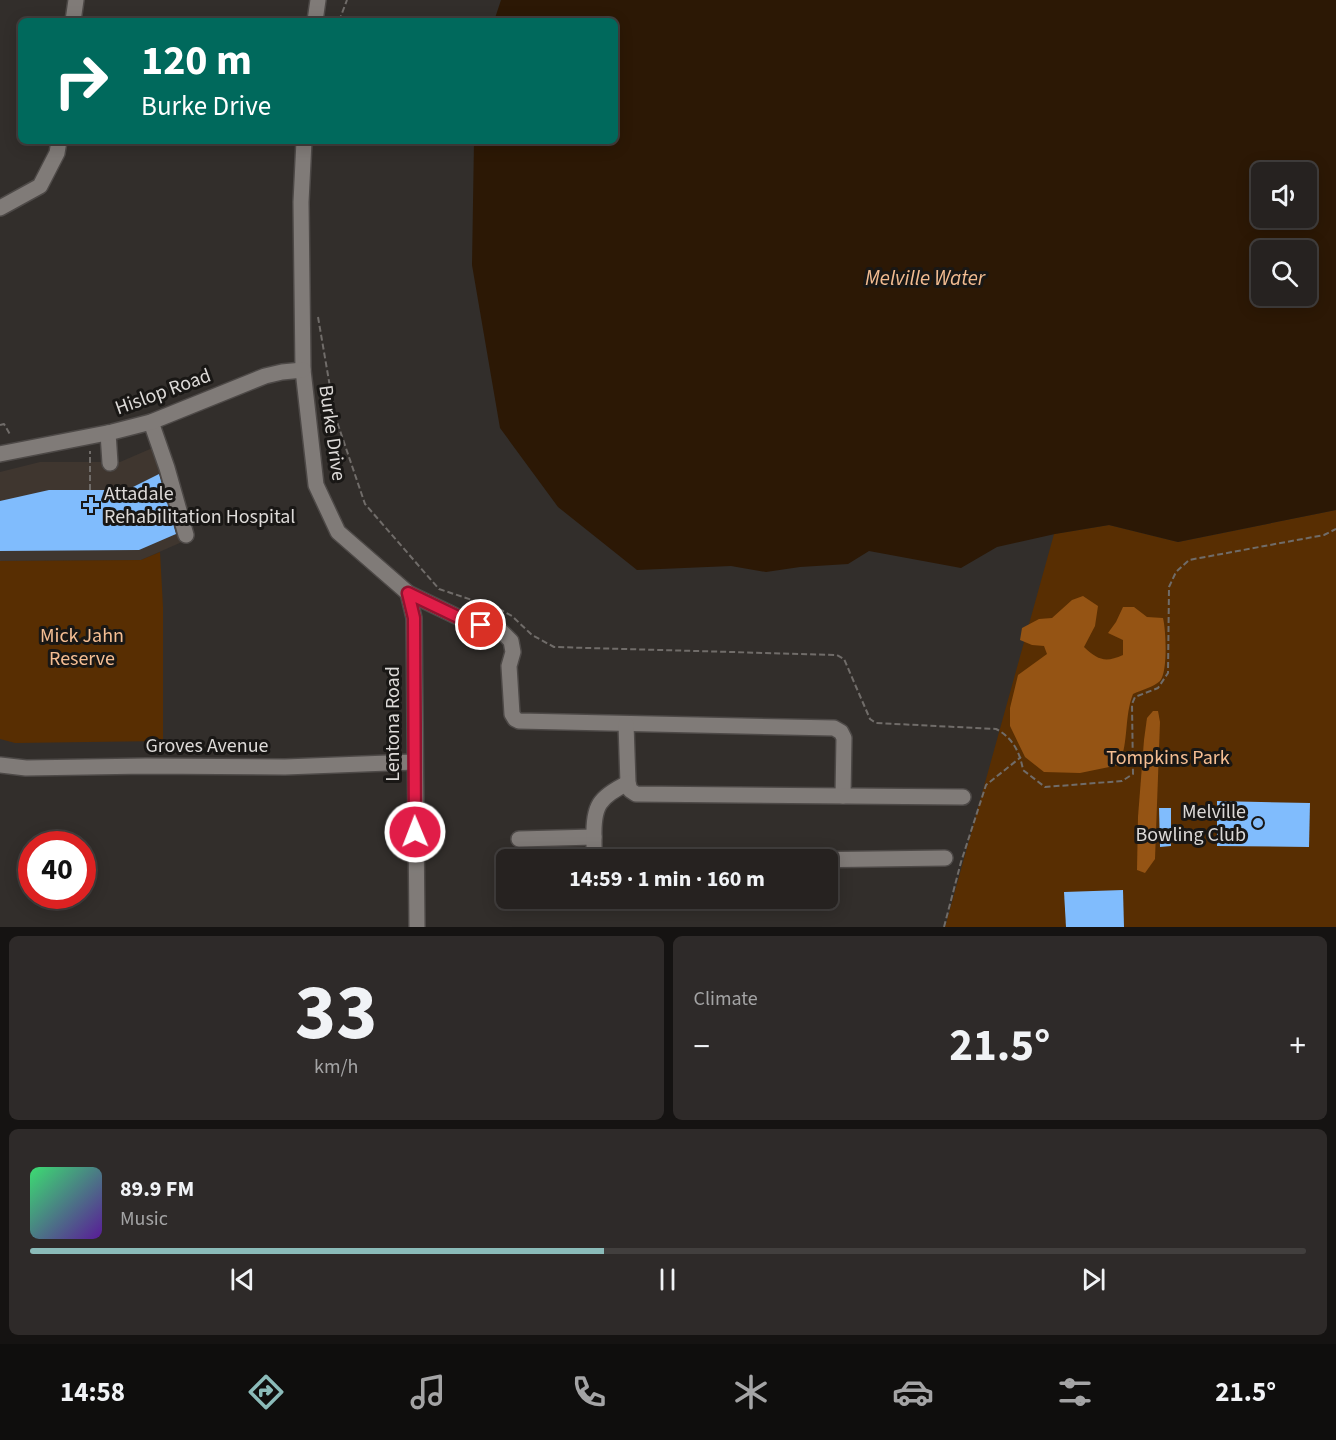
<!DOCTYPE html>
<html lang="en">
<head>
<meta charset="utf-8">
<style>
	:root { --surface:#262220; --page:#2e2a29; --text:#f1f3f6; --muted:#a4a4a5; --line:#423f3e; --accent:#8bbbb9 }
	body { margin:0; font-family:"Source Sans 3",sans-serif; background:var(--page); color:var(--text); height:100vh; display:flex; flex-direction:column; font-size:22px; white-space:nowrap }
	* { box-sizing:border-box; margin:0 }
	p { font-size:20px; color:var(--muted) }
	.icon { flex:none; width:33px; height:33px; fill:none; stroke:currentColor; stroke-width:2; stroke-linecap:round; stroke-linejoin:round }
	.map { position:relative; height:927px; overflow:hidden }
	.drawer { display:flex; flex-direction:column; gap:9px; padding:9px; background:#151312; flex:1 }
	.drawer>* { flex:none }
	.hud { position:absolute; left:18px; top:18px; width:600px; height:126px; border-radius:9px; box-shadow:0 3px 15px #0003,0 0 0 2px var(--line); background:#00695c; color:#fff; overflow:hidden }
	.fabs { position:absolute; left:1251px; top:162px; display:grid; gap:12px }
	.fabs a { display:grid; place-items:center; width:66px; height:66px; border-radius:9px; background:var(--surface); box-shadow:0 3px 15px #0003,0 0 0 2px var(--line); font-size:30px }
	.speed { position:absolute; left:18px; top:831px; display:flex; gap:12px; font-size:30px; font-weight:700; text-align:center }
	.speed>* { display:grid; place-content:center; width:78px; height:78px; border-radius:50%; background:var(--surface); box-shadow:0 3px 15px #0003,0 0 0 2px var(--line); line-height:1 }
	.speed .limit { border:9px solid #d22; background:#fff; color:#111 }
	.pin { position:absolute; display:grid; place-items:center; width:51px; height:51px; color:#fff; margin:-26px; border:3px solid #fff; border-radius:50%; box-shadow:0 2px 6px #0007 }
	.me { position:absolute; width:66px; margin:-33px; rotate:359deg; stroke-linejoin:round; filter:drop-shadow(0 0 4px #0008) }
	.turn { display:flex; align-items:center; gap:21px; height:126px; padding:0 24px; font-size:27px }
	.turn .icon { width:78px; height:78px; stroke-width:2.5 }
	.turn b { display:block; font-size:42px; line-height:51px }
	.big { font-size:45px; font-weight:700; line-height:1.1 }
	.drawer .card { flex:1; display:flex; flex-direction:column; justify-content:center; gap:9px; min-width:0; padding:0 21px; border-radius:9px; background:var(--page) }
	.drawer .dial { align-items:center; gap:0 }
	.dial b { font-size:78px; line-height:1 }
	.song { display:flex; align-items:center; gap:18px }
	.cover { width:72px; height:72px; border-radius:9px; background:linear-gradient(135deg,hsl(140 70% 55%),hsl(270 70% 35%)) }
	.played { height:6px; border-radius:3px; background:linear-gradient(90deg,var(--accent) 45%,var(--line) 45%) }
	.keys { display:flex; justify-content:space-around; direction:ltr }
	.heat { display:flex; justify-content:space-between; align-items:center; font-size:33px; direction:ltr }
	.drawer .tiles { flex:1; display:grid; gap:9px; grid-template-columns:1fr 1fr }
	.card:last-child { grid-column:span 2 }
	.trip { position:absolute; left:496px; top:849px; width:342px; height:60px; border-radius:9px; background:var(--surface); box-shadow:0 3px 15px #0003,0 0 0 2px var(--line); font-weight:700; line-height:60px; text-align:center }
	.tabs { display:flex; height:96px; justify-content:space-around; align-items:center; background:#0f0e0d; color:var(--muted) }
	.tabs .icon { width:42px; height:42px }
	.tabs .selected { color:var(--accent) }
	.tabs b { font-size:27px; color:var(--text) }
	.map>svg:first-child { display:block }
</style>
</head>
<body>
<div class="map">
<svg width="1336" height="927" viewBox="0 0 1336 927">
	<rect width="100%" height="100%" fill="#322e2b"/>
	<polygon fill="#3f362f" points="164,443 191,538 141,560 0,561 0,472 40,462 120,462"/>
	<g fill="#582e02">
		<polygon points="1336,510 1336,927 945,927 1054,534 1109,525 1178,542"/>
		<polygon points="160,552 163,607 163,741 15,743 0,739 0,561 141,560"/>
	</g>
	<g fill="#955414">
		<path d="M 1083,596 L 1098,606 L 1095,626 L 1084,647 C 1098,660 1105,663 1123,655 L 1123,640 L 1108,633 L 1116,622 L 1123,607 L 1134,607 L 1147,617 L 1163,618 C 1166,630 1168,672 1160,681 C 1154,687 1141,690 1133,694 C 1124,717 1129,742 1119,765 L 1080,773 L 1044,772 L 1025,757 L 1010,726 L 1010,708 L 1018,675 L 1047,654 L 1044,646 L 1032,645 L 1020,640 L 1022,628 L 1039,619 L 1052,618 L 1072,600 Z"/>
		<polygon points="1153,711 1158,711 1160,722 1155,859 1145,873 1137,870 1138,817 1144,740 1147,718"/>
	</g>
	<path fill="#2c1805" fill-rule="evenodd" d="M 501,0 L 1336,0 L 1336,510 L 1178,542 L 1109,525 L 1055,534 L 997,547 L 961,568 L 869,551 L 848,564 L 800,567 L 766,572 L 731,566 L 637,570 L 558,507 L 500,428 L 472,265 L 474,141 L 615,141 L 615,21 L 494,21 ZM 1262,172 L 1306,172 L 1306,218 L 1262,218 ZM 1262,250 L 1306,250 L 1306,296 L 1262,296 Z"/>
	<g fill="#80bcfd">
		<polygon points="159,474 176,534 139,550 0,551 0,501 49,490 127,490"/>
		<polygon points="1217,801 1310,803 1309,847 1217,846"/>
		<polygon points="1159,808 1171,808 1171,846 1160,847"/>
		<polygon points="1123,890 1124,927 1066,927 1064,892"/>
	</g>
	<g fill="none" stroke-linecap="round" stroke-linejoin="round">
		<defs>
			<g id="minor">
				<polyline points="73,21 76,0"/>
				<polyline points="315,21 318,0"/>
				<polyline points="304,141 301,202 303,370 316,485 338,532 408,593 460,618 502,632 511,641 513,652 509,666 512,714 515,719 519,721 834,728 841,732 844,738 843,796"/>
				<polyline points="0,208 40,186 57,153 59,141"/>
				<polyline points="151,422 167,468 186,535"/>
				<polyline points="108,433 110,463"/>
				<polyline points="0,454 112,432 151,422 265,376 282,372 303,370"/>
				<polyline points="408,593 414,618 417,927"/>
				<polyline points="626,724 628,783 630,790 636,794 963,797"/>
				<polyline points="0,765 26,768 146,766 285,767 414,762"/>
				<polyline points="519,839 594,837"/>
				<path d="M 599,860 C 593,853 594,846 594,838 C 593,806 599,797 628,783"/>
				<polyline points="804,860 945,858"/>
			</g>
		</defs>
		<use href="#minor" stroke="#4d4947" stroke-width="18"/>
		<g stroke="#706c69" stroke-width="2" stroke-dasharray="6 3" stroke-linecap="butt">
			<polyline points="339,21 347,0"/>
			<path d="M 318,317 L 335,416 L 365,504 L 439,589 L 499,609 L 512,616 L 532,635 L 554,647 L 837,655 L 844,659 L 870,719 L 876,723 L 996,729 C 1012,737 1020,752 1023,770 L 1045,787 L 1122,781 L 1133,774 L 1132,704 L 1135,697 L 1158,688 L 1168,673 L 1169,587 L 1176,572 L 1189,560 L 1324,535 L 1336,529"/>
			<polyline points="0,425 4,424 11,436"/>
			<polyline points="90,490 90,451"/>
			<polyline points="944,927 961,862 986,785 1021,757"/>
		</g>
		<use href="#minor" stroke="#807b78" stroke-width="15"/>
	</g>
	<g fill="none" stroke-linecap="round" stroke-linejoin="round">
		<defs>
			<polyline id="route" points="415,832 414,618 408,593 460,618 481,625"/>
		</defs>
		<use href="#route" stroke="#92132f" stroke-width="15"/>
		<use href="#route" stroke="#e11d48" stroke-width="10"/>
	</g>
	<g fill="#83bcfb" stroke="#191715" stroke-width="2">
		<path d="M88 496h6v6h6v6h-6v6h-6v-6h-6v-6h6z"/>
		<circle cx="1258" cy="823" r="6"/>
	</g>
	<g text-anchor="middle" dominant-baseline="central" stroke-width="6" stroke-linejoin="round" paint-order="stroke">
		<g font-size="20" fill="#dddad8" stroke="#191715">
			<text transform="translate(163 392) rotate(-20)">Hislop Road</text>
			<text transform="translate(332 433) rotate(82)">Burke Drive</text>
			<text transform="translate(393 724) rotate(-90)">Lentona Road</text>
			<text x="207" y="746">Groves Avenue</text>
		</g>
		<g font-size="20" fill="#dddad8" stroke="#191715" text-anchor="start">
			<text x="104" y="494">Attadale<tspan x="104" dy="23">Rehabilitation Hospital</tspan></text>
			<text x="1246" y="812" text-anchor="end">Melville<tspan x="1246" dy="23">Bowling Club</tspan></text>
		</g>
		<g font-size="20" fill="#f5be93" stroke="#191715">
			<text x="82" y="636">Mick Jahn<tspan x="82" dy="23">Reserve</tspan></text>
			<text x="1168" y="758">Tompkins Park</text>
		</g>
		<g font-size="21" font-style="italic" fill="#f3bc91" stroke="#191715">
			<text x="925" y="278">Melville Water</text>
		</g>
	</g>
</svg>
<div class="fabs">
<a><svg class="icon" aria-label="sound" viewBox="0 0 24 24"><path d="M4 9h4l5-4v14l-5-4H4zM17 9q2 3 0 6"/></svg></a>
<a><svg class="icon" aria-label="search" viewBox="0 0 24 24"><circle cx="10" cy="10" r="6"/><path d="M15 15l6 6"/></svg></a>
</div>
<div class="speed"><div class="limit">40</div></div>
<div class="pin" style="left:481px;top:625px;background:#d93025"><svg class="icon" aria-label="arrive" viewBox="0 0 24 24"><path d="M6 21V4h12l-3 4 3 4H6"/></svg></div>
<svg class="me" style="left:415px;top:832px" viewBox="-20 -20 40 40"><circle r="17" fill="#e11d48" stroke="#fff" stroke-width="3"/><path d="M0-11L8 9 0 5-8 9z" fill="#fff"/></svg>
<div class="trip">14:59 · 1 min · 160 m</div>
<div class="hud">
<div class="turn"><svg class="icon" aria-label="right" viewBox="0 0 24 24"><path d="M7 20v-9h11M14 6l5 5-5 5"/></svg><div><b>120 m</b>Burke Drive</div></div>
</div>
</div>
<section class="drawer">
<div class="tiles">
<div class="card dial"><b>33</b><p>km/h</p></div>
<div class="card"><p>Climate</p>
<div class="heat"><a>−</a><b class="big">21.5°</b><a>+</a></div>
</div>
<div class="card">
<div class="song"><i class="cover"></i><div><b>89.9 FM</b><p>Music</p></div></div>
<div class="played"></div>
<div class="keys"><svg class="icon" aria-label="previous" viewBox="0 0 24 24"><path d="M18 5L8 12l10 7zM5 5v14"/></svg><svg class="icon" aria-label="pause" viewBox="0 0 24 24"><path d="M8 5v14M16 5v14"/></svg><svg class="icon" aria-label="next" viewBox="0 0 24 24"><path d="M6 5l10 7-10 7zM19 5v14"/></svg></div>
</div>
</div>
</section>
<nav class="tabs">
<b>14:58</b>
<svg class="icon selected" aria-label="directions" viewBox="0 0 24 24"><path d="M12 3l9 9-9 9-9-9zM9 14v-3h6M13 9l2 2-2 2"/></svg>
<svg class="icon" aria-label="music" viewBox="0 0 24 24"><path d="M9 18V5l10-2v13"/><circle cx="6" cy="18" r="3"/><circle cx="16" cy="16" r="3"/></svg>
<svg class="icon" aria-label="phone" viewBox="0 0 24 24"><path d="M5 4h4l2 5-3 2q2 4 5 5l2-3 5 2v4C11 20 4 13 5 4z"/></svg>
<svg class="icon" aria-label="climate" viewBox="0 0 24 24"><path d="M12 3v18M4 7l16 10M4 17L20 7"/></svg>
<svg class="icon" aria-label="car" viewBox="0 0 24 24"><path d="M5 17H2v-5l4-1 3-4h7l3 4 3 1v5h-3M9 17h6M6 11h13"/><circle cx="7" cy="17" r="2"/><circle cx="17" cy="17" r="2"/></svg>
<svg class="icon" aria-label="filters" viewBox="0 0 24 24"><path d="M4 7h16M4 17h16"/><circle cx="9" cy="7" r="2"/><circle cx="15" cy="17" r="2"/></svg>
<b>21.5°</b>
</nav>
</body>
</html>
